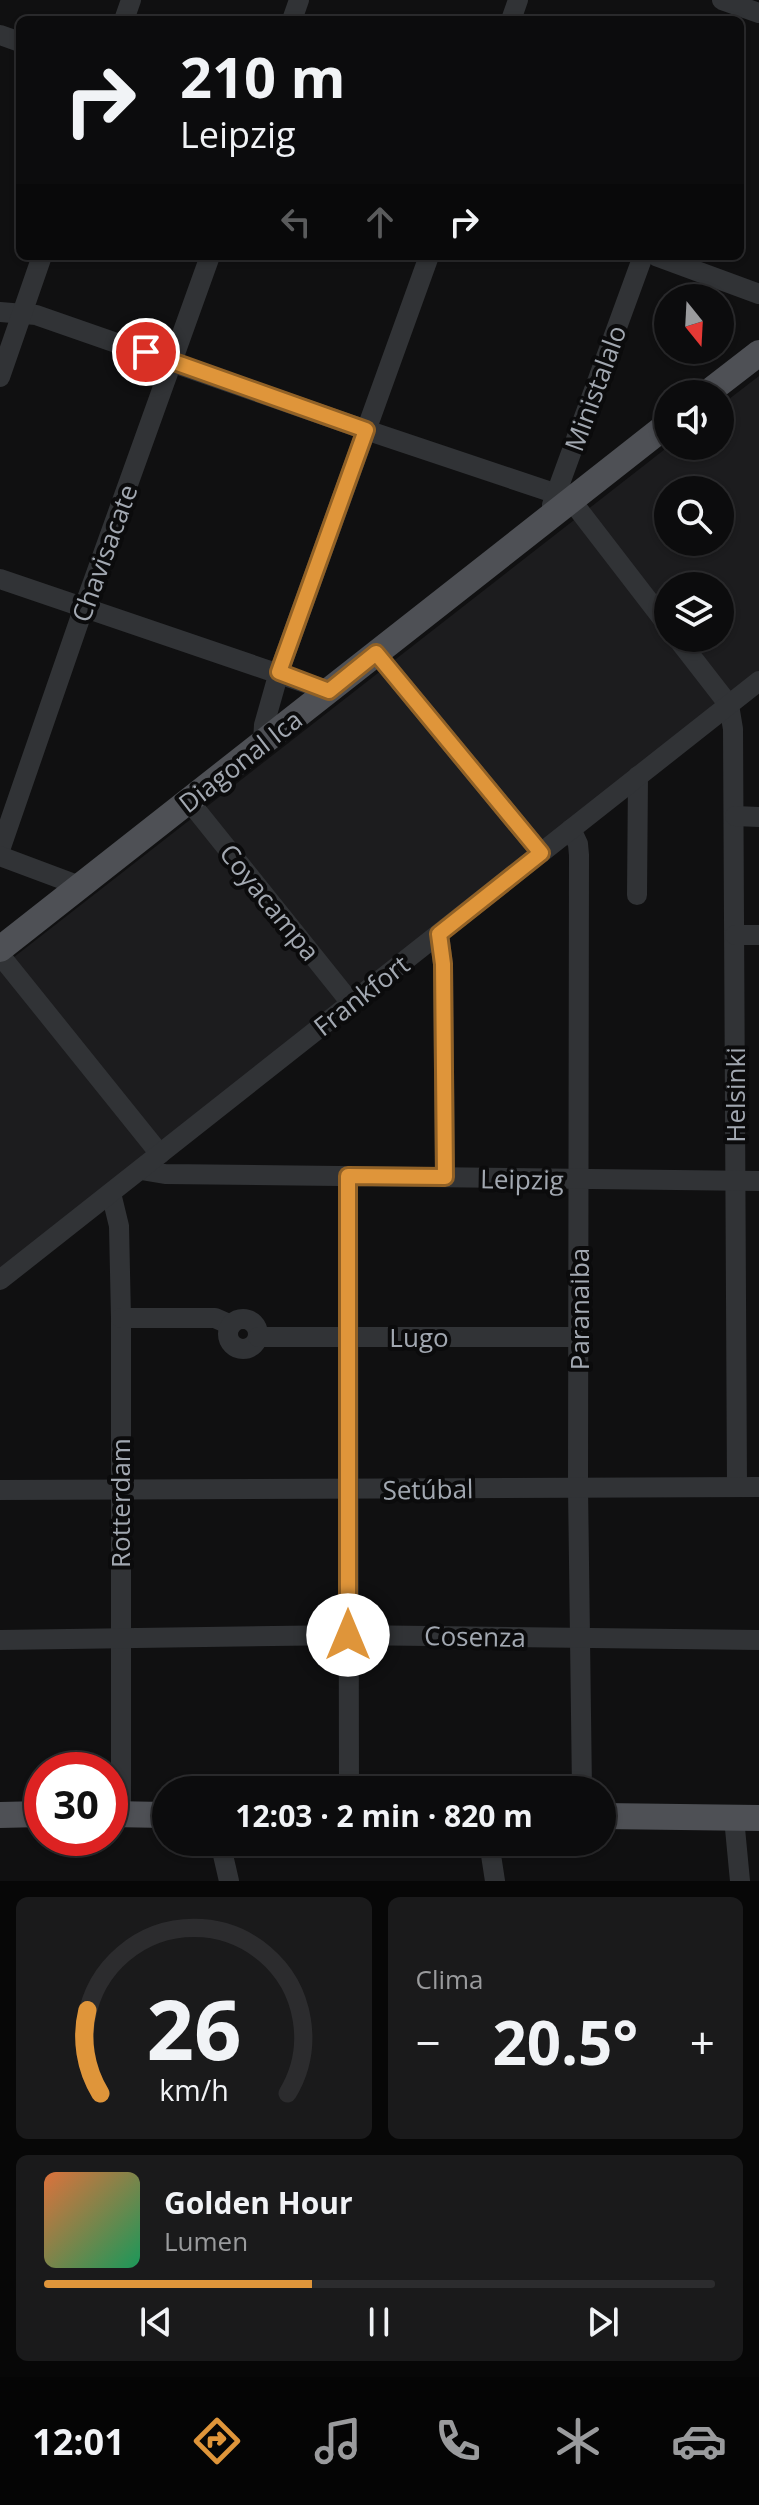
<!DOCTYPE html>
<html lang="es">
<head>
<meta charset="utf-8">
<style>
	:root { --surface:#0c0c0d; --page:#1a1a1b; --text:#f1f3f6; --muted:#9a9b9d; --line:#2c2c2e; --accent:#df953a }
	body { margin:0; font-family:"Open Sans",sans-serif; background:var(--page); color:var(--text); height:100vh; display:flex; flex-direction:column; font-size:30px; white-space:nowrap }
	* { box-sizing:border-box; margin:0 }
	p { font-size:26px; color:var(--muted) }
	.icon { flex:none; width:44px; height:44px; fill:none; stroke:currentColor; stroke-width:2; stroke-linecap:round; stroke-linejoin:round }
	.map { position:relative; height:1881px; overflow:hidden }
	.details { display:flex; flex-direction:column; gap:16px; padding:16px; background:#070707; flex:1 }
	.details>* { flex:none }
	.top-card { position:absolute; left:16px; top:16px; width:728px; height:244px; border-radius:12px; box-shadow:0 2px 6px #0004,0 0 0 2px var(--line); background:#0c0c0d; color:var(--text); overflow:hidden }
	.needle { width:52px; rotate:162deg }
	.buttons { position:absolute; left:654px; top:284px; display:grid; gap:16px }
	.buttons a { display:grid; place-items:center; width:80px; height:80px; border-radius:50%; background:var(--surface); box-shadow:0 2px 6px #0004,0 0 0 2px var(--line); font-size:40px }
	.speed { position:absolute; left:24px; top:1752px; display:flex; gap:16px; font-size:40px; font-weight:700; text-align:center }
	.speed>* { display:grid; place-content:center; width:104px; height:104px; border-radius:50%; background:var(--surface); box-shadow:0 2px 6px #0004,0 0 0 2px var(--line); line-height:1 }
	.speed .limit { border:12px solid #d22; background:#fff; color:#111 }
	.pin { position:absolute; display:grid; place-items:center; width:68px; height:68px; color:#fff; margin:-34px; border:4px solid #fff; border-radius:50%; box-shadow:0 2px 8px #0007 }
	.me { position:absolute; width:88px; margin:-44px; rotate:0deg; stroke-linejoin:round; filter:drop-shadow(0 0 6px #0008) }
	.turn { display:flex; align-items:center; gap:28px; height:168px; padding:0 32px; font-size:36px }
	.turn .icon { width:104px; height:104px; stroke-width:2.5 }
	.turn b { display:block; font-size:56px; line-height:68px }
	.lanes { display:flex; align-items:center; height:76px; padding:0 32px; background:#0003; justify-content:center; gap:40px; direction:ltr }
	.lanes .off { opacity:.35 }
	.big { font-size:60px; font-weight:700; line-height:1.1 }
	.details .tile { flex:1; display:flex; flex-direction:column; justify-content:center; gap:12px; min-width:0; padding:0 28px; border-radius:12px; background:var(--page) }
	.details .dial { align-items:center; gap:0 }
	.dial svg { height:208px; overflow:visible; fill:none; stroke:var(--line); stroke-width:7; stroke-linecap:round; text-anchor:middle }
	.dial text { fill:var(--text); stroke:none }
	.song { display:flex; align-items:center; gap:24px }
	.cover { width:96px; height:96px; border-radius:12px; background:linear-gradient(135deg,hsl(20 70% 55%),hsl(150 70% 35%)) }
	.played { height:8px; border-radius:4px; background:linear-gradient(90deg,var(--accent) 40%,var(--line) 40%) }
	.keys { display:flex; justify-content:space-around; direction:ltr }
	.heat { display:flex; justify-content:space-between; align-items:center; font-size:44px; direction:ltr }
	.details .tiles { flex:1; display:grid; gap:16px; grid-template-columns:1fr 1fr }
	.tile:last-child { grid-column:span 2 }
	.trip { position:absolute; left:152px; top:1776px; width:464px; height:80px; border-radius:40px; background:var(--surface); box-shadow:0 2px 6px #0004,0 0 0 2px var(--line); font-weight:700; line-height:80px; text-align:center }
	.tab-bar { display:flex; height:128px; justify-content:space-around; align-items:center; background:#050505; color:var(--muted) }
	.tab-bar .icon { width:56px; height:56px }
	.tab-bar .selected { color:var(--accent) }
	.tab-bar b { font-size:36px; color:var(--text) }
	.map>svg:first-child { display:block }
</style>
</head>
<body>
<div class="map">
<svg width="759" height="1881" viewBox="0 0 759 1881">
	<rect width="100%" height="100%" fill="#101011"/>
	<path fill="#1c1c1e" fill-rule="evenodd" d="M 759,376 L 759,676 L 0,1274 L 0,968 L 669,446 L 720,446 L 720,406 ZM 668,490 L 720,490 L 720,542 L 668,542 ZM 668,586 L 720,586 L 720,638 L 668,638 Z"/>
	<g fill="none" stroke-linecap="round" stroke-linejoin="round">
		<g stroke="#313336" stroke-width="20">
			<polyline points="722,0 759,13"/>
			<polyline points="124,20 131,0"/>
			<polyline points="292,20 299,0"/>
			<polyline points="511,20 518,0"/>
			<polyline points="0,35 20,42"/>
			<polyline points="656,256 759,294"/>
			<polyline points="0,312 36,315 366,430 557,494 571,500 668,626"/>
			<polyline points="0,377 42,256"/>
			<polyline points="552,505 643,256"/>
			<polyline points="0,579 329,691"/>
			<polyline points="677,638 729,705 733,729 737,1487"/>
			<polyline points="376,653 541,853"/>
			<polyline points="263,742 264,725 279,672 429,256"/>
			<polyline points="189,801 351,1003"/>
			<polyline points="735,816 759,817"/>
			<polyline points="571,829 578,844 579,855 578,1487 582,1790"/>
			<polyline points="0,850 84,607 210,256"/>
			<polyline points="0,856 80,886"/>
			<polyline points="637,895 638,776"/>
			<polyline points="439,934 443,964 445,1177"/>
			<polyline points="735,935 759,935"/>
			<polyline points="0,955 160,1154"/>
			<polyline points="141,1170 165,1174 759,1181"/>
			<polyline points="348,1176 349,1790"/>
			<polyline points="111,1193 119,1226 121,1318 121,1814"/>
			<polyline points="0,1280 759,681"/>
			<polyline points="121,1318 215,1318 231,1325"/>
			<circle cx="243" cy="1334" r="15"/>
			<polyline points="258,1337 580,1337"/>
			<polyline points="0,1490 759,1487"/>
			<polyline points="0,1640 348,1635 759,1640"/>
			<polyline points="734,1818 740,1881"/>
			<polyline points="220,1842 229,1881"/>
			<polyline points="489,1842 495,1881"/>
		</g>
		<g stroke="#4e5055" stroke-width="26">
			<polyline points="706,394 759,353"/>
			<polyline points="0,949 668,424"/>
			<polyline points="110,1814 166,1815"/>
			<polyline points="0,1815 42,1814"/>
			<polyline points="602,1816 759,1818"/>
		</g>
	</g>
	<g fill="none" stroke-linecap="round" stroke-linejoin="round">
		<defs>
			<polyline id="route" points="146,352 366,430 279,672 329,691 376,653 541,853 439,934 443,964 445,1177 348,1176 348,1635"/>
		</defs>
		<use href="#route" stroke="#916126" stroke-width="20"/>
		<use href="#route" stroke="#df953a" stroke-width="14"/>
	</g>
	<g text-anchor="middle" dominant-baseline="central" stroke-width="8" stroke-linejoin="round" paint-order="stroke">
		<g font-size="26" fill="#a2a8b1" stroke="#0b0b0c">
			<text transform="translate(595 388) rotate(-70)">Ministalalo</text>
			<text transform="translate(104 553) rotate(-70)">Chavisacate</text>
			<text transform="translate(240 761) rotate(-38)">Diagonal Ica</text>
			<text transform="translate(270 902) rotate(51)">Coyacampa</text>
			<text transform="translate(361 995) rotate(-38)">Frankfort</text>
			<text transform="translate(735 1095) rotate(-90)">Helsinki</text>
			<text transform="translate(522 1179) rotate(1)">Leipzig</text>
			<text transform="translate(579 1309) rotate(-90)">Paranaiba</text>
			<text x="419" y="1337">Lugo</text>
			<text transform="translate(428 1489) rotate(-1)">Setúbal</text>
			<text transform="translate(120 1503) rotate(-90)">Rotterdam</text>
			<text transform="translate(475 1636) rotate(1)">Cosenza</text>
		</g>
	</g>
</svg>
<div class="buttons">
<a><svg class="needle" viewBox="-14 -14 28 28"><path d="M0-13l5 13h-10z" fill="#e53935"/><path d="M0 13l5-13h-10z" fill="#9a9b9d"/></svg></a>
<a><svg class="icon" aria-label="sound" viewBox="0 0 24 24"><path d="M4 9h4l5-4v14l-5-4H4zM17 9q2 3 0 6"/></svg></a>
<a><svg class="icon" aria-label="search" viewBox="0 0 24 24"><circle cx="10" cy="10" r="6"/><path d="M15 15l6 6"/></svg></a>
<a><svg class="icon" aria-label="layers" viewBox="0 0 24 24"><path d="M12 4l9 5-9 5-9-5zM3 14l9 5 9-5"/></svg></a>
</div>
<div class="speed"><div class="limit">30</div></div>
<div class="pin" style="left:146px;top:352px;background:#d93025"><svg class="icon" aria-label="arrive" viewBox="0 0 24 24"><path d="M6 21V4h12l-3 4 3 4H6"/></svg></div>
<svg class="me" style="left:348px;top:1635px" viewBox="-20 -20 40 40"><circle r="19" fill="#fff"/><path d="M0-13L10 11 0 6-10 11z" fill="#df953a"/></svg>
<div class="trip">12:03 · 2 min · 820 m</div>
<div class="top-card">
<div class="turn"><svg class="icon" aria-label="right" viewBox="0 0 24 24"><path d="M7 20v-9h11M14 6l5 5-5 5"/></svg><div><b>210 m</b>Leipzig</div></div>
<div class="lanes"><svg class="icon off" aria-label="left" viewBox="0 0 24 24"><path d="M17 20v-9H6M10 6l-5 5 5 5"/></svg><svg class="icon off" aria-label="ahead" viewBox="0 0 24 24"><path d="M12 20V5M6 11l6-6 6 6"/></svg><svg class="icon" aria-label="right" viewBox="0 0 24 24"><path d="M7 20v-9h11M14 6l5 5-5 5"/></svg></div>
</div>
</div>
<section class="details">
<div class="tiles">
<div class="tile dial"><svg viewBox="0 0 100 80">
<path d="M14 69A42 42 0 1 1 86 69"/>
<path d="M14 69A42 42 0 0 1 9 37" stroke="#df953a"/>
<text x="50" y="56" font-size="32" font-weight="700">26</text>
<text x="50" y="72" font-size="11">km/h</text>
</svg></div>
<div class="tile"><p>Clima</p>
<div class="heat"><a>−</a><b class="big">20.5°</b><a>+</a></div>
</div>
<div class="tile">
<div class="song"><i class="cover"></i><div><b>Golden Hour</b><p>Lumen</p></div></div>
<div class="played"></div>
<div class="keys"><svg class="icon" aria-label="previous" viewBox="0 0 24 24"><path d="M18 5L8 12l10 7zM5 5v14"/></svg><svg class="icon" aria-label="pause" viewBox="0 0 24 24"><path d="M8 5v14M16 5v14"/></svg><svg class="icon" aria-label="next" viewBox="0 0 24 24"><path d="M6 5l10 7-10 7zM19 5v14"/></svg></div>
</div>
</div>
</section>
<nav class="tab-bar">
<b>12:01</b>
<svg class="icon selected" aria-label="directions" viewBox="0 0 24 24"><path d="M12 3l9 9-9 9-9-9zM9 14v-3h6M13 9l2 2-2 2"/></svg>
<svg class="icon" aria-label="music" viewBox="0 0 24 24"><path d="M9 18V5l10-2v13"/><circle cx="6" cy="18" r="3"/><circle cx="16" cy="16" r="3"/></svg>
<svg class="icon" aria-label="phone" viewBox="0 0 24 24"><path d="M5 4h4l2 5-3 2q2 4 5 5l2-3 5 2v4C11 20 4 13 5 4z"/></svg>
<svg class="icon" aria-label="climate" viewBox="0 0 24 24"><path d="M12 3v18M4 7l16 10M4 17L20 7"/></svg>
<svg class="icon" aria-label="car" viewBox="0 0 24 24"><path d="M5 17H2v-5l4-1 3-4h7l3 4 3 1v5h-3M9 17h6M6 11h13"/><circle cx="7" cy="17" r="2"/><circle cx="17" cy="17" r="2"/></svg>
</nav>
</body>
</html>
